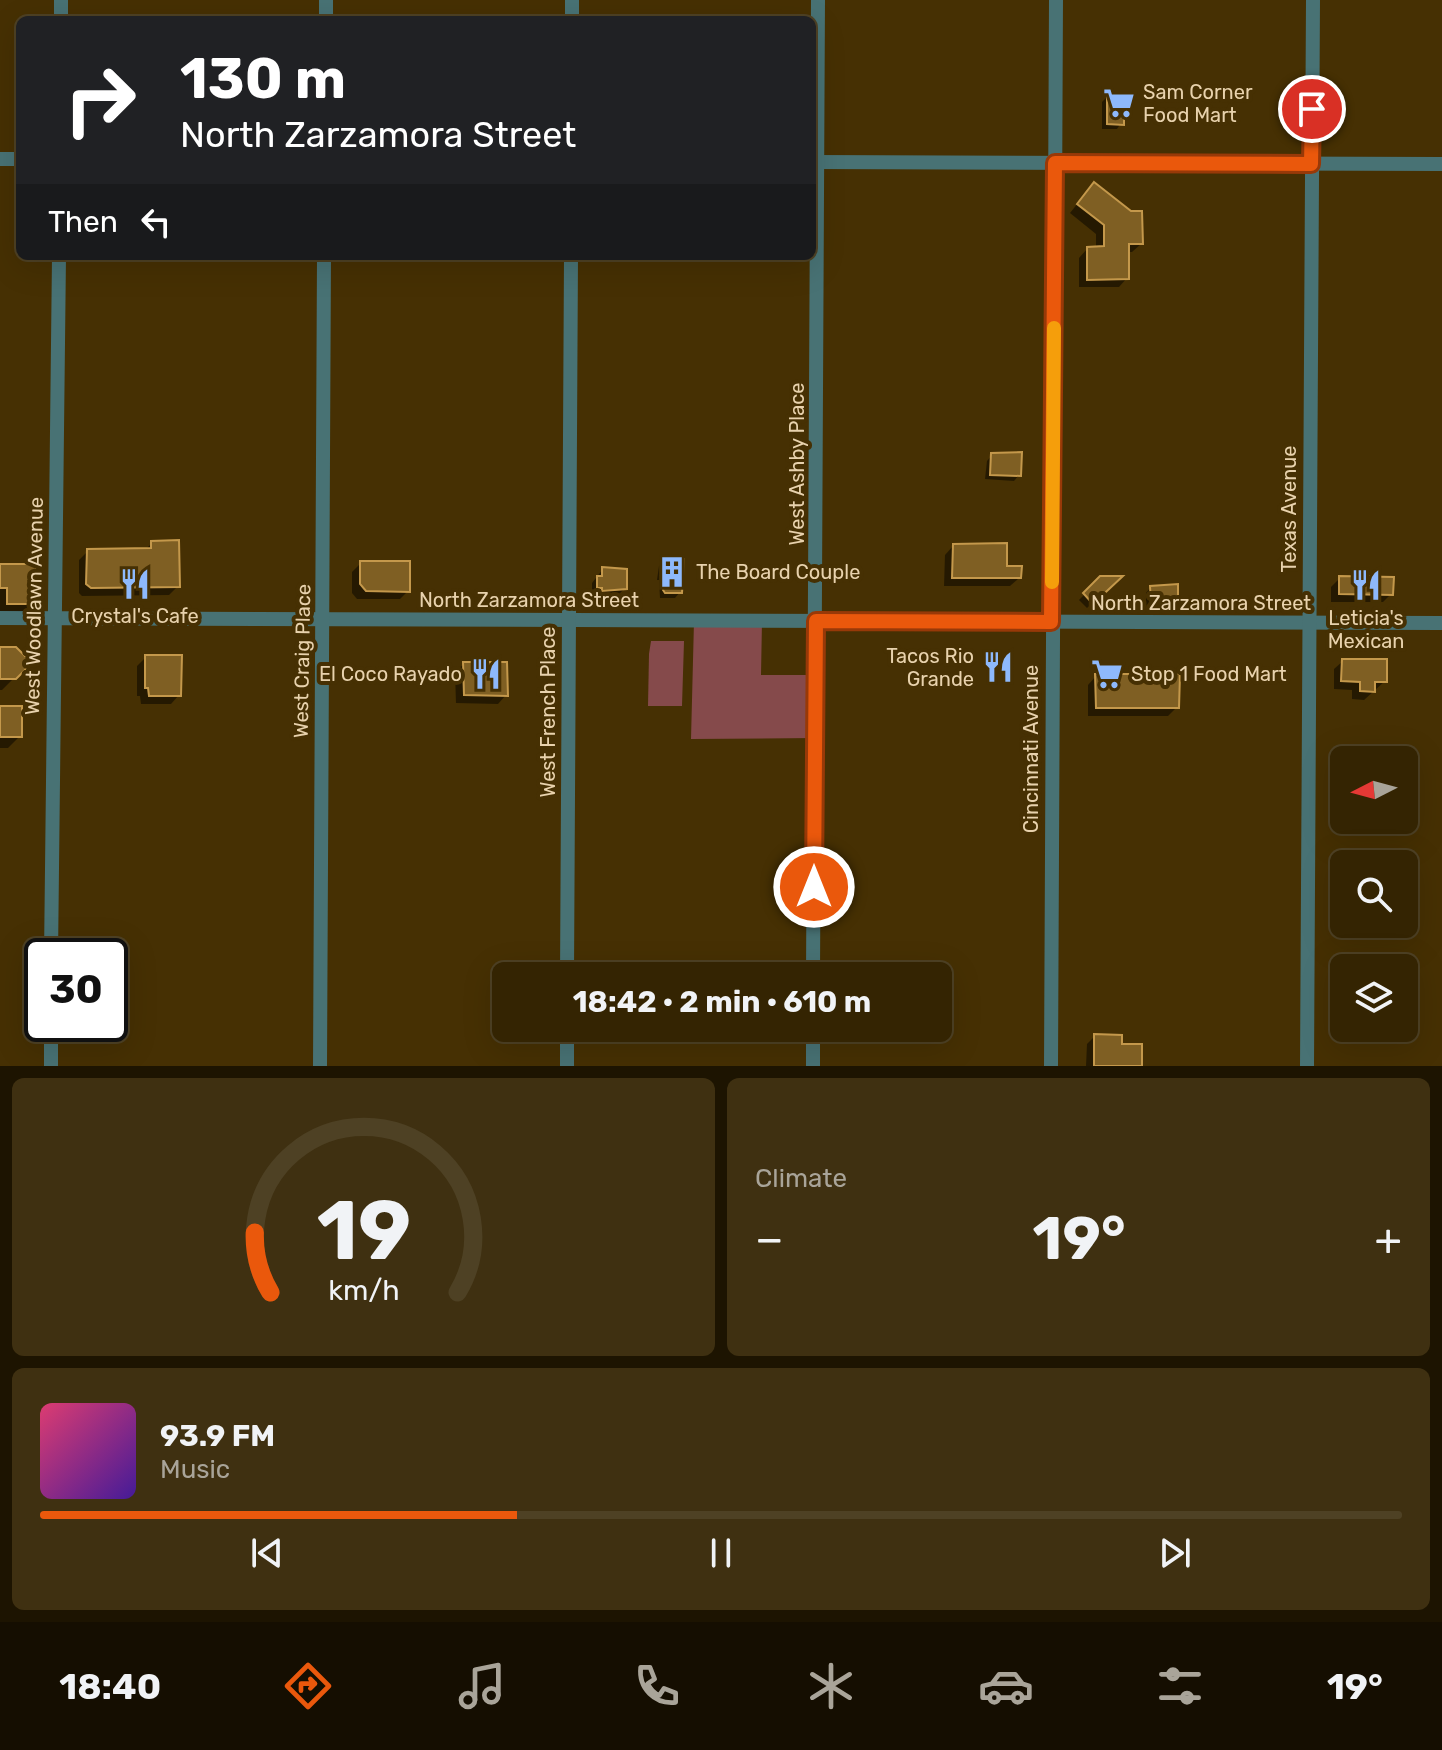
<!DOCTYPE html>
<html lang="en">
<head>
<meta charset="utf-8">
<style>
	:root { --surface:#342402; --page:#3f3011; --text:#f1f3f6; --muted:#a9a499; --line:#4e4124; --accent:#ea580c }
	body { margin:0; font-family:Rubik,sans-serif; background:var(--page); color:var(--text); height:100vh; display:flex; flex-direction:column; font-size:30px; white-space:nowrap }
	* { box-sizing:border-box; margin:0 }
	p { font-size:26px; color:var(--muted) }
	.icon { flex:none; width:44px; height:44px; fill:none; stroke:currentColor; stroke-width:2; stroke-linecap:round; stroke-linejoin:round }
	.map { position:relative; height:1066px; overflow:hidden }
	.sheet { display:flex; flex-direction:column; gap:12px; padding:12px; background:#1d1401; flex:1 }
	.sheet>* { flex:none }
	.hud { position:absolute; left:16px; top:16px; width:800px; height:244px; border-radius:12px; box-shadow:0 8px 32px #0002,0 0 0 2px var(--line); background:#202124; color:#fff; overflow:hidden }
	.needle { width:52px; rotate:264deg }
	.buttons { position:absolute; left:1330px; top:746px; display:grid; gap:16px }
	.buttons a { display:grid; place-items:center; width:88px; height:88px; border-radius:12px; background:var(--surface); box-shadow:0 8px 32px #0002,0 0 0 2px var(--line); font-size:40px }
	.speed { position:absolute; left:24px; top:938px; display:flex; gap:16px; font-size:40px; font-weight:700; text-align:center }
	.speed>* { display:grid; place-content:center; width:104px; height:104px; border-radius:50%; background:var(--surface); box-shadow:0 8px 32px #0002,0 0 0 2px var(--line); line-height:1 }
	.speed .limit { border:4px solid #111; border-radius:12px; background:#fff; color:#111 }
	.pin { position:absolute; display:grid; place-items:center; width:68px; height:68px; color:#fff; margin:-34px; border:4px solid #fff; border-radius:50%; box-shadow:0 2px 8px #0007 }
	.me { position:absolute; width:88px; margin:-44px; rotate:0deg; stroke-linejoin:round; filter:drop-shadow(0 0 6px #0008) }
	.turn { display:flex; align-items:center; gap:28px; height:168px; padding:0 32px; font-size:36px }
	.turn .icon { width:104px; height:104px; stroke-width:2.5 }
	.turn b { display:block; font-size:56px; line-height:68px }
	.then { display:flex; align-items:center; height:76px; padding:0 32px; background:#0003; gap:16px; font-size:30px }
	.big { font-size:60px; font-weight:700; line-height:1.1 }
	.sheet .tile { flex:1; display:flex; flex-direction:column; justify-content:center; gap:12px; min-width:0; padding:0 28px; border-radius:12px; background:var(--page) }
	.sheet .dial { align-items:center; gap:0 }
	.dial svg { height:208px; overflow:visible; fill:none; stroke:var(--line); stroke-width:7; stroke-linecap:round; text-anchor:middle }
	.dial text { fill:var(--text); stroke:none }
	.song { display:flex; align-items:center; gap:24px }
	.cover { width:96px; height:96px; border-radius:12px; background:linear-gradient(135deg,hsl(340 70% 55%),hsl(260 70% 35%)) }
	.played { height:8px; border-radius:4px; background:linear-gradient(90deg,var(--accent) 35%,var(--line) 35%) }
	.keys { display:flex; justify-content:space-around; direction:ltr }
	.heat { display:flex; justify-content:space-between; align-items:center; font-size:44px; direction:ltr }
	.sheet .tiles { flex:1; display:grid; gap:12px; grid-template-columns:1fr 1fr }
	.tile:last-child { grid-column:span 2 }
	.trip { position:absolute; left:492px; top:962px; width:460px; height:80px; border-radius:12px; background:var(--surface); box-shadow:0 8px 32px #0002,0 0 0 2px var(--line); font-weight:700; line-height:80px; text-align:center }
	.dock { display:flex; height:128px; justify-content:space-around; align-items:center; background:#150e01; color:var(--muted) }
	.dock .icon { width:56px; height:56px }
	.dock .current { color:var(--accent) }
	.dock b { font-size:36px; color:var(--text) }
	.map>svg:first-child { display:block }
</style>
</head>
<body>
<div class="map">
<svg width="1442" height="1066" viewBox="0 0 1442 1066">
	<rect width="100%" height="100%" fill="#463003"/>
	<g fill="#854a4b">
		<polygon points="694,621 762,621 761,675 815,675 815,738 691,739"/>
		<polygon points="651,641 684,641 682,706 648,706 649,654"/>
	</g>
	<g fill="#0007">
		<polygon points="1108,96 1128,112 1117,129 1102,129 1102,102"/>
		<polygon points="1086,193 1141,244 1132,252 1127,252 1127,278 1119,287 1079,287 1079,258 1087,249 1096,249 1096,234 1070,213"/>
		<polygon points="992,455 1019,475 1014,481 985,479 987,461"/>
		<polygon points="152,543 178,586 169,595 82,596 79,593 79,560 88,551 145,550"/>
		<polygon points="953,546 1005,568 1019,578 1010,586 944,586 945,555"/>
		<polygon points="665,561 680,592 675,598 660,598 659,580 657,580 659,566"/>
		<polygon points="361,563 408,591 400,599 357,599 352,593 352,572"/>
		<polygon points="0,566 34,603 25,612 0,612"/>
		<polygon points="603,569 625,588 619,594 598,596 598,593 592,592 592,583"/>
		<polygon points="1101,578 1118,578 1087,608 1079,600"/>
		<polygon points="1340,578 1391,594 1383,602 1331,602 1331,587"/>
		<polygon points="1151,587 1176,604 1171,609 1146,610 1146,593"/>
		<polygon points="0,649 29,663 2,690 0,690"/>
		<polygon points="146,657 179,695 171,704 141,704 140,696 137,696 137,666"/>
		<polygon points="1343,661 1385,681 1364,700 1352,699 1352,690 1334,689 1334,669"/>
		<polygon points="464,664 506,695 498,704 456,703 455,672"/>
		<polygon points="1096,676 1177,707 1168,716 1088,716 1088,685"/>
		<polygon points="0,708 20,736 8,748 0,748"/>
		<polygon points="1095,1036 1119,1046 1140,1066 1086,1066 1087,1044"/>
	</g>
	<g fill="#7f5f23" stroke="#c4984b" stroke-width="2">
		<polygon points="1107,94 1131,94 1130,112 1124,113 1124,125 1107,124"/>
		<polygon points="1094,182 1131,211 1142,211 1143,244 1129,244 1129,279 1087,280 1087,247 1104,246 1104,225 1077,204"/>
		<polygon points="1022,452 1021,476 990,475 991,453"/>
		<polygon points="179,540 180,587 91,588 86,584 87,549 151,548 151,541"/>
		<polygon points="1007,543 1007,566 1022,566 1021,578 952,578 953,544"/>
		<polygon points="664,559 684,559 682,593 665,593 663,590 664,575 661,575"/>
		<polygon points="360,561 410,561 410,592 366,591 360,584"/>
		<polygon points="0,564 36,564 36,604 7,604 7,588 0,588"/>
		<polygon points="602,567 627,569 627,589 602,591 602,588 597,588 597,576 602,576"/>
		<polygon points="1100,576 1123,576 1093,604 1083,593"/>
		<polygon points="1339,576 1394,577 1393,595 1339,594"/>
		<polygon points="1178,584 1178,605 1151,605 1150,586"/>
		<polygon points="0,647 16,647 32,663 16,679 0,679"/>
		<polygon points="145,655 182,655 181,696 149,696 148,688 145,688"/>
		<polygon points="1342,659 1387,659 1387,682 1375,682 1375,692 1360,691 1360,682 1341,681"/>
		<polygon points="463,662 507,662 508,696 464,695"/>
		<polygon points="1095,674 1180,674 1179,708 1096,708"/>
		<rect x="0" y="706" width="22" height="31"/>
		<polygon points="1094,1034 1122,1035 1122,1044 1142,1044 1142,1066 1094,1066"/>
	</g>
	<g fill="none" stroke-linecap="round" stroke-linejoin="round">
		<g stroke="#487274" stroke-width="14">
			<polyline points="61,20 61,0"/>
			<polyline points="326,20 326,0"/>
			<polyline points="572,20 572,0"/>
			<polyline points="0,159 20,159"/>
			<polyline points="812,162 1442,164"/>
			<polyline points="0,618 1442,623"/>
			<polyline points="51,956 59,256"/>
			<polyline points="567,976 571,256"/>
			<polyline points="813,976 818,0"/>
			<polyline points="51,1066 51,1024"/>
			<polyline points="320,1066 324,256"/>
			<polyline points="567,1066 567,1028"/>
			<polyline points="813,1066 813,1028"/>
			<polyline points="1051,1066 1056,0"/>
			<polyline points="1307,1066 1313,0"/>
		</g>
	</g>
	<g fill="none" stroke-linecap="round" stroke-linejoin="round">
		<defs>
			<polyline id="route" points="814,887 816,621 1051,622 1055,163 1311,164 1312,109"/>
		</defs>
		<use href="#route" stroke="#983908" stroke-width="20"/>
		<use href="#route" stroke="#ea580c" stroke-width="14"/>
		<polyline stroke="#f59e0b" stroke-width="14" points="1052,582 1054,328"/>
	</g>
	<defs>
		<symbol id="supermarket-bare" viewBox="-9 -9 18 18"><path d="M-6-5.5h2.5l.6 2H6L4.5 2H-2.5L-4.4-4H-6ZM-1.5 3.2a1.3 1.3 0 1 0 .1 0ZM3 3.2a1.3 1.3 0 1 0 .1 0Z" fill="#8eb9fc" stroke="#463003" stroke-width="2.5" paint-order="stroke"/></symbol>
		<symbol id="building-bare" viewBox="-9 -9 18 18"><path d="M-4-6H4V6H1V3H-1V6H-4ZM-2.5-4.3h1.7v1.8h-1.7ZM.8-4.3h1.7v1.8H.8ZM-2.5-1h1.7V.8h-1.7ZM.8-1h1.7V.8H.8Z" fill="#8eb9fc" stroke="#463003" stroke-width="2.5" paint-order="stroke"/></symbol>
		<symbol id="restaurant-bare" viewBox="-9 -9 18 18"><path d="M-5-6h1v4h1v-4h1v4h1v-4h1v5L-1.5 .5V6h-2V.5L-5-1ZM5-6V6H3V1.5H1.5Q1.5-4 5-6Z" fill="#8eb9fc" stroke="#463003" stroke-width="2.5" paint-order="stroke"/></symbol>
	</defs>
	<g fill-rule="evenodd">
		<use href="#supermarket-bare" x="1097" y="81" width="44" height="44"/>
		<use href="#building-bare" x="650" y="550" width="44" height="44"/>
		<use href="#restaurant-bare" x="113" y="562" width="44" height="44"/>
		<use href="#restaurant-bare" x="1344" y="563" width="44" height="44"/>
		<use href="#restaurant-bare" x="976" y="645" width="44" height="44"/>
		<use href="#restaurant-bare" x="464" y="652" width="44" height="44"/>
		<use href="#supermarket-bare" x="1085" y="652" width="44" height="44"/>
	</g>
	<g text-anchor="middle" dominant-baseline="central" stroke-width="8" stroke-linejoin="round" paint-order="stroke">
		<g font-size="20" fill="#e8d2ad" stroke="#463003" text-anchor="start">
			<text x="1143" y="92">Sam Corner<tspan x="1143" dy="23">Food Mart</tspan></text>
			<text x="696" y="572">The Board Couple</text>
			<text x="135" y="616" text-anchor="middle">Crystal's Cafe</text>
			<text x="1366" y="618" text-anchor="middle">Leticia's<tspan x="1366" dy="23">Mexican</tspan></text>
			<text x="974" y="656" text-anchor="end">Tacos Rio<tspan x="974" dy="23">Grande</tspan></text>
			<text x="462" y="674" text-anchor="end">El Coco Rayado</text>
			<text x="1131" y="674">Stop 1 Food Mart</text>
		</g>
		<g font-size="20" fill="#e8d2ad" stroke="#463003">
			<text transform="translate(797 464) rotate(-90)">West Ashby Place</text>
			<text transform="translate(1289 509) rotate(-90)">Texas Avenue</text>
			<text x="529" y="600">North Zarzamora Street</text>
			<text x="1201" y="603">North Zarzamora Street</text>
			<text transform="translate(34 606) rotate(-89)">West Woodlawn Avenue</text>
			<text transform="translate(302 661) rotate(-89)">West Craig Place</text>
			<text transform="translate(548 712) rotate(-90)">West French Place</text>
			<text transform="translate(1031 749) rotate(-90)">Cincinnati Avenue</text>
		</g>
	</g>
</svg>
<div class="buttons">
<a><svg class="needle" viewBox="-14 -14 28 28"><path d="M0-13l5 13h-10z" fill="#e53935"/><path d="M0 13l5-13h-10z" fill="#a9a499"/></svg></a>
<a><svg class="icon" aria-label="search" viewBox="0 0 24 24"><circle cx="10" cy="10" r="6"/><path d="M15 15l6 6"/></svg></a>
<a><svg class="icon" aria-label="layers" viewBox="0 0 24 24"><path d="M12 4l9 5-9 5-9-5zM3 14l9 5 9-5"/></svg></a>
</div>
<div class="speed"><div class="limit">30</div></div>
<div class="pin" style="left:1312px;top:109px;background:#d93025"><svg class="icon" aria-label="arrive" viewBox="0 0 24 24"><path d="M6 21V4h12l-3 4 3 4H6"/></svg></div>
<svg class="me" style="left:814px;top:887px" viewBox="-20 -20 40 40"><circle r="17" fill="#ea580c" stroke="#fff" stroke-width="3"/><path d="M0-11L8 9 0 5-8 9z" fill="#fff"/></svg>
<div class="trip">18:42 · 2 min · 610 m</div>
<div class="hud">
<div class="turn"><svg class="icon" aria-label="right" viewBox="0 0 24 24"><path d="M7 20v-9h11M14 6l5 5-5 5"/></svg><div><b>130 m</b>North Zarzamora Street</div></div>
<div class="then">Then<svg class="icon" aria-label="left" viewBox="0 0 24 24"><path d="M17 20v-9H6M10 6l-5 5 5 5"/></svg></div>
</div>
</div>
<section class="sheet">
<div class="tiles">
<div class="tile dial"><svg viewBox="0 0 100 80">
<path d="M14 69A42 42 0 1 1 86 69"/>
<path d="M14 69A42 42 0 0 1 8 46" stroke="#ea580c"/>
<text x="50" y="56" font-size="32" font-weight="700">19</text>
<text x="50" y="72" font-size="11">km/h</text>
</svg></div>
<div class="tile"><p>Climate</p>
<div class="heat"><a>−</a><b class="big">19°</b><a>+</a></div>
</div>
<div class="tile">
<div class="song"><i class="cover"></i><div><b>93.9 FM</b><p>Music</p></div></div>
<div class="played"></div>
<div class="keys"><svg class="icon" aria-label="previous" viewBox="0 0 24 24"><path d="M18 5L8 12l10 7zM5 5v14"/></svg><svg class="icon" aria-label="pause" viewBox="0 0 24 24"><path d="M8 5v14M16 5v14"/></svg><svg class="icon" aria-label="next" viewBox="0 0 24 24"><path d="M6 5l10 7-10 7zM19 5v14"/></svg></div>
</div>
</div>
</section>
<nav class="dock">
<b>18:40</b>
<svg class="icon current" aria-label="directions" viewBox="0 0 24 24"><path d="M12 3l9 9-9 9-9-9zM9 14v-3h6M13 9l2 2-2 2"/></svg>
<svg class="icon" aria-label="music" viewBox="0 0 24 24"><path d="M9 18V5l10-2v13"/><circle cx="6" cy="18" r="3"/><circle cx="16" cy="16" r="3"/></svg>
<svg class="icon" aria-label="phone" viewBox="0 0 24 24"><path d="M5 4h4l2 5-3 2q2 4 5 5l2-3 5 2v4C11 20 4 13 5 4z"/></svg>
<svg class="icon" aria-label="climate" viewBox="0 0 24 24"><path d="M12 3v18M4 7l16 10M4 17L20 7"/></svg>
<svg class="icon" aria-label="car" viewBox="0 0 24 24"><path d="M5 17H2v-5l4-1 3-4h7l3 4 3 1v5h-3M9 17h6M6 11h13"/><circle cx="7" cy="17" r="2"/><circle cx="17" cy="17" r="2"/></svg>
<svg class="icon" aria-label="filters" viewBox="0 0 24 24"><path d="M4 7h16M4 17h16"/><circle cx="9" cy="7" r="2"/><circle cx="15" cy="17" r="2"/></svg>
<b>19°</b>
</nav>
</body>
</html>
